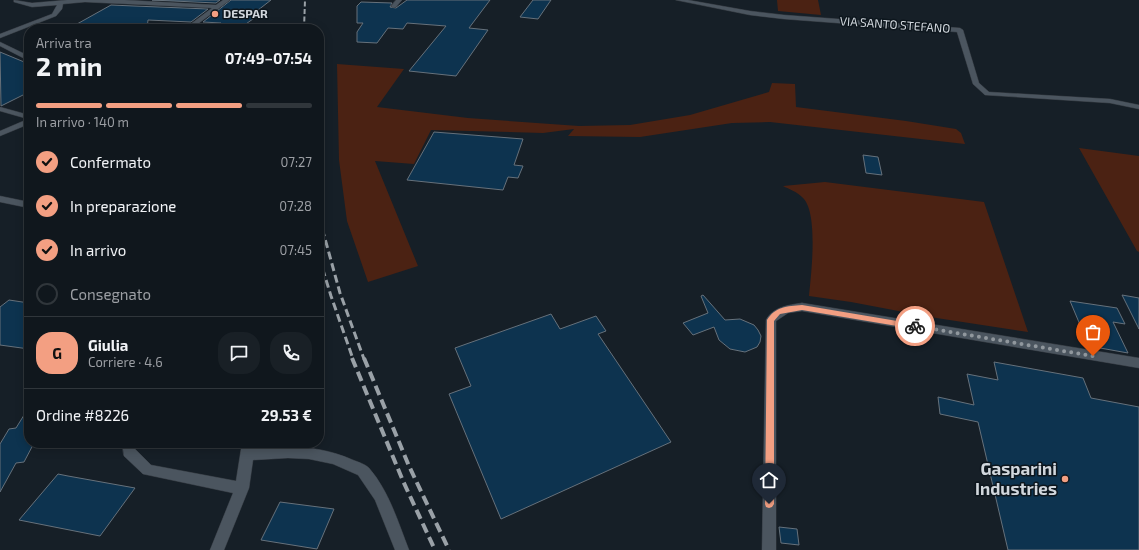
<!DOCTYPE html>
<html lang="it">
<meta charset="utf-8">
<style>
:root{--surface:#10171d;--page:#192026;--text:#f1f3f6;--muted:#9c9fa4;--line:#30363b;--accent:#f39f82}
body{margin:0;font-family:"Exo 2",sans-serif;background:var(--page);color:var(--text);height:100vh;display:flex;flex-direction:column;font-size:15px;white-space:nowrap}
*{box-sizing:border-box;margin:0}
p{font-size:13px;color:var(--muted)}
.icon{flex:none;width:22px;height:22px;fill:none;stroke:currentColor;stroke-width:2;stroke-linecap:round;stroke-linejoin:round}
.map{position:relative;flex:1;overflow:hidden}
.sheet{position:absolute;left:24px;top:24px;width:300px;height:424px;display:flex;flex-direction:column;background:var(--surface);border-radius:16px;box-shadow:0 2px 10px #0003,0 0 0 1px var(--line)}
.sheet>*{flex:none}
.pin{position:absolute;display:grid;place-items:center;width:34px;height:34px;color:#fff;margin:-41px -17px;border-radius:50% 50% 50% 0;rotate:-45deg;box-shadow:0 0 4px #0007}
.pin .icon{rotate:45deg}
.courier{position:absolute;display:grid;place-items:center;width:40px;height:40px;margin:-20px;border:3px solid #f39f82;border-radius:50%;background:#fff;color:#222;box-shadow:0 1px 5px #0007}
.head em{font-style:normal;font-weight:700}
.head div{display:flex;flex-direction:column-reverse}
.head{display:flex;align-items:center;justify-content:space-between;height:68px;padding:0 12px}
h1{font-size:26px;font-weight:700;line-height:30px}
.bar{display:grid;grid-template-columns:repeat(4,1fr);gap:6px 4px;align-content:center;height:48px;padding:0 12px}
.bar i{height:5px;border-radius:3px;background:var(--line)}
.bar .current{background:var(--accent)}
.bar p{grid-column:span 4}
.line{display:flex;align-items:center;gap:10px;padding:0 12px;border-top:1px solid var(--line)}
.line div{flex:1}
.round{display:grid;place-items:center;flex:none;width:42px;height:42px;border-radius:16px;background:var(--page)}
ol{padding:0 12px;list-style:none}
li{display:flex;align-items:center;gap:12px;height:44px}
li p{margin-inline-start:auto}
li .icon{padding:4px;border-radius:50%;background:var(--accent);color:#111;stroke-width:4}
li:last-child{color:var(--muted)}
li i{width:22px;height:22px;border:2px solid var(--line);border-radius:50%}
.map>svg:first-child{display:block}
.green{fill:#4b2213}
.building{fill:#0d334f;stroke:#66717b}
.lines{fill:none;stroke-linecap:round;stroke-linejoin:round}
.minor-casing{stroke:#343a41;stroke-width:1}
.minor{fill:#4b555f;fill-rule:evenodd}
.rail-far2{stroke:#9aa1a7;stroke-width:2;stroke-dasharray:5 2.5;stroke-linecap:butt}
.rail-far1{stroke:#9aa1a7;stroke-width:3;stroke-dasharray:8 4;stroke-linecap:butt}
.rail{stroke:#9aa1a7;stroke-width:4;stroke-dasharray:10 5;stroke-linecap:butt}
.route{fill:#f39f82}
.done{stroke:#90979d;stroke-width:4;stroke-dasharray:0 7.2}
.poi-dot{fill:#f39f82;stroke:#0d161d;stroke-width:1.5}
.labels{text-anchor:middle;stroke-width:3;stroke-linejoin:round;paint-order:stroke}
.far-poi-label{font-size:12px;font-weight:bold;fill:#d1d7dd;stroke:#0d161d;text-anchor:start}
.far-street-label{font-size:12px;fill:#d1d7dd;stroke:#0d161d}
.near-poi-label{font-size:17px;font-weight:bold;fill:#d1d7dd;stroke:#0d161d;text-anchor:end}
</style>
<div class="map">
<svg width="1139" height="550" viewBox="0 0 1139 550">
<rect width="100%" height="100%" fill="#161f27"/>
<path class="green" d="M777,0h41l3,15 -43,-4z
M337,64l67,5 -27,38 91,11 111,8 51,-1 60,-10 79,-23 3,-9 23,1 1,23 110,14 50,8 5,4 4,11 -195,-22 -38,1 -92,14 -72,-1 6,-7 -31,4 -112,-3 -17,34 -39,-3 43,105 -50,16 -21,-61 -8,-61z
M1079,148l60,8v96l-2,-1z
M825,182l159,20 44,130 -98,-15 -79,-15 -42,-6c2,-21 10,-85 -7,-99 -5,-5 -13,-8 -19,-11z"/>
<path class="building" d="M152,0h68l-4,3z
M231,0h40l-18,14h7l-17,12 -25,-1 3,-2 -18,-1z
M407,0h83l-21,28 19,2 -32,46 -47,-5 37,-45 -39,-3 -4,6 -15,-1 -11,15 -20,-1v-10l6,-9h-6v-17l4,-4 31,1 -2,4 6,1z
M533,0h18l-13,19 -18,-2z
M111,5l23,1 74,3 -17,13 -43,-2 -1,9h-58l7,-4 -19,-1z
M0,52l29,12v28l-28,14z
M434,132l89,7 -9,26 9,1 -5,12 -10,-1 -5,13 -96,-10z
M863,155l15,2 4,18 -16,-2z
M703,295l22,25 15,-1 14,6 4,5 3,6 -1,6 -3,5 -12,5 -15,-3 -11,-9 -5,-13 -21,8 -10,-12 25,-10 -7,-17z
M1122,295l17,3v31z
M9,300l20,3v46l-29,-4v-38z
M1070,301l47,7 8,16 -12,-2 15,31 -39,-7z
M551,314l9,15 36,-13 10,15 -8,3 73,108 -170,77 -52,-125 22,-8 -16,-38z
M994,362l89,16 8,20 48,9v143h-131l-30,-128 -38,-8 -2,-17 36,8 -7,-31 31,6z
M29,407v36h5l-10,19 -8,1 -16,29v-48l9,-15 7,-1z
M58,474l10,2 67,12 -35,48 -81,-16z
M280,502l54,7 -17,40 -56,-9z
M779,527l18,2 2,16 -18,-2z"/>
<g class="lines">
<g class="minor-casing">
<path id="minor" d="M14,0l18,3 35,-3h58l91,5 7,-5h7l-39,29h-7l28,-21 -127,-6 -22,2 -1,5 -6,7 -56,22v-4l52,-20 5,-9 -25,2 -18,-5z
M396,0h6l-6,7h-4l-1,-1z
M676,0h12l62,11 34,4 176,13 3,2 16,53 10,9 121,7 29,6v4l-29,-6 -125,-8 -12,-11 -16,-52 -173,-13 -34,-4z
M0,42l29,14v5l-29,-15z
M0,107l29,8v9l-29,12v-5l28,-12 -28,-8z
M0,196l29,6v6l-29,-6z
M802,303l337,55v10l-337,-57 -14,2 -12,8v229h-14l4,-230c7,-13 22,-15 36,-17z
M122,443h12l1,6 16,16 85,16 6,-38h12v5c36,-2 65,-3 99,12 5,2 12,4 16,8 20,23 29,54 40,82h-14l-20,-50 -17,-25 -25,-11 -24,-5 -21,-1 -35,2 -4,28 -25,62h-14l23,-57 -90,-19 -19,-18z"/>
</g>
<use href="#minor" class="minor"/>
<path class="rail-far2" d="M304,29l1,-29"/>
<path class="rail-far1" d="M319,217l21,76 24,66
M319,257l12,39 22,63"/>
<path class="rail" d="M352,358l51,123 32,69
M364,358l45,108 40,84"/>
</g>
<path class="route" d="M802,305l113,19 3,2 -3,3 -113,-19 -22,4 -6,7v183l-2,3 -3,1 -3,-1 -1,-3 2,-184c8,-13 20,-14 35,-15z"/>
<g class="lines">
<path class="done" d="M915,326l178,30"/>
</g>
<g class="poi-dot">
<circle cx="215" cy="14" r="4"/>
<circle cx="1065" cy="479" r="4"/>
</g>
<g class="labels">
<g class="far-poi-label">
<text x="223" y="18">DESPAR</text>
</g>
<g class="far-street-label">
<text transform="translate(895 25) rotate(4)" y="4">VIA SANTO STEFANO</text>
</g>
<g class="near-poi-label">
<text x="1057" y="475">Gasparini<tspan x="1057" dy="20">Industries</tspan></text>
</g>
</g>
</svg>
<div class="pin" style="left:1093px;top:356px;background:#ea580c"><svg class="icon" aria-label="bag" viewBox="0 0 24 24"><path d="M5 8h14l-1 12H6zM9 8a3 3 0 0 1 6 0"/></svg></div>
<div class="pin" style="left:769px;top:504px;background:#1f2937"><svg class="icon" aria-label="home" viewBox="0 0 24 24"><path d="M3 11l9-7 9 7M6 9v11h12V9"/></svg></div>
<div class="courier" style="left:915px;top:326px"><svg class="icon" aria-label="bike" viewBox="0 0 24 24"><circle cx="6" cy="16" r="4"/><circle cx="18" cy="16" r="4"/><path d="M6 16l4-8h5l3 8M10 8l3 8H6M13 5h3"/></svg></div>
<section class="sheet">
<div class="head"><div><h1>2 min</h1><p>Arriva tra</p></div><em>07:49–07:54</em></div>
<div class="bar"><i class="current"></i><i class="current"></i><i class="current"></i><i></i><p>In arrivo · 140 m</p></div>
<ol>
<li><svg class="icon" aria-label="check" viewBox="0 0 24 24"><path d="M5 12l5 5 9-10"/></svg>Confermato<p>07:27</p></li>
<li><svg class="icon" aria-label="check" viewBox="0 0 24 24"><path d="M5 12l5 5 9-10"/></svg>In preparazione<p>07:28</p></li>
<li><svg class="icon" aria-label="check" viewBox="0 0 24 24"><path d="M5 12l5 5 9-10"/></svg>In arrivo<p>07:45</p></li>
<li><i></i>Consegnato</li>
</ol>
<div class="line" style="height:72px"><b class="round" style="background:var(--accent);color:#111">G</b><div><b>Giulia</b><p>Corriere · 4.6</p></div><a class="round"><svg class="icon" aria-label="chat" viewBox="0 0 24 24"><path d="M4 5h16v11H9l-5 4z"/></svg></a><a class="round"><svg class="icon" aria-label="phone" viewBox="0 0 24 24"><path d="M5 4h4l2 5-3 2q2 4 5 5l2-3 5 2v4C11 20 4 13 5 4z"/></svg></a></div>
<div class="line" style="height:52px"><div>Ordine #8226</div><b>29.53 €</b></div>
</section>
</div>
